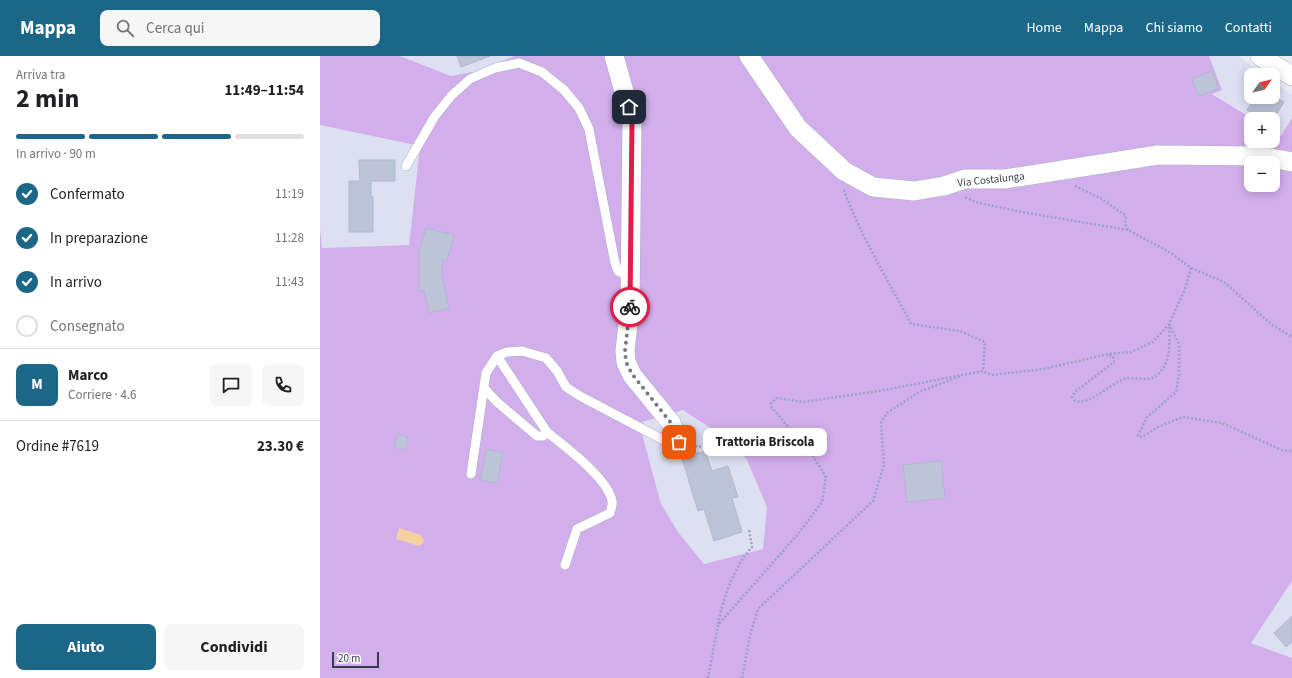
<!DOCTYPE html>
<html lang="it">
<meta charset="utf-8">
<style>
:root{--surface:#fff;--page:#f6f6f6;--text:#202124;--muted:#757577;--line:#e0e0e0;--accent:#1c6687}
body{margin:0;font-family:"Source Sans 3",sans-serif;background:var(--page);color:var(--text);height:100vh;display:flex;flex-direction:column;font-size:15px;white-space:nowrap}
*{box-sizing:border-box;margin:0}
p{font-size:13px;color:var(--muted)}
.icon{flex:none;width:22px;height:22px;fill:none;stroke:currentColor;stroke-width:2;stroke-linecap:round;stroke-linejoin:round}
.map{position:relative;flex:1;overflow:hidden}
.panel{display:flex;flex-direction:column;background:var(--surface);width:320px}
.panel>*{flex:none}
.needle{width:26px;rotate:56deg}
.controls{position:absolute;left:924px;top:12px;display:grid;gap:8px}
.controls a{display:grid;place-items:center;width:36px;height:36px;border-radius:8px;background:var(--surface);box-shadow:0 2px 10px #0003;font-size:20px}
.scale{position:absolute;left:12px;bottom:10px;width:47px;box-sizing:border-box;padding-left:4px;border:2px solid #363b4a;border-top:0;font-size:11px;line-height:14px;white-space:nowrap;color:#363b4a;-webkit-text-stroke:3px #fff;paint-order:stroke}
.pin{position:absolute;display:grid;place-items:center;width:34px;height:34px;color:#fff;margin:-17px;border-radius:8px;box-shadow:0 2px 6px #0006}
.courier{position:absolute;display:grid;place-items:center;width:40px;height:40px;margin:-20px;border:3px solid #e11d48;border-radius:50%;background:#fff;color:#222;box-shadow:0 1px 5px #0007}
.bubble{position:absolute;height:28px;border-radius:8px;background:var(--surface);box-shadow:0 2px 10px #0003;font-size:13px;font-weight:700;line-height:28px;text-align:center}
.overview em{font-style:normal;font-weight:700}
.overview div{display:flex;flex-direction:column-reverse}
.overview{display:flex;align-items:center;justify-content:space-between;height:68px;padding:0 16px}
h1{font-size:26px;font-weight:700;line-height:30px}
.bar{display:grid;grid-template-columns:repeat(4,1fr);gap:6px 4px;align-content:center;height:48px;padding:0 16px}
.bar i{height:5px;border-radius:3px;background:var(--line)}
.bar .selected{background:var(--accent)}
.bar p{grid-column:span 4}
.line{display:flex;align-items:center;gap:10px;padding:0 16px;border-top:1px solid var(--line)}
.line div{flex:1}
.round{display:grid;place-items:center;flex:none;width:42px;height:42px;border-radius:8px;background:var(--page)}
ol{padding:0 16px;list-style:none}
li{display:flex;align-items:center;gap:12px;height:44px}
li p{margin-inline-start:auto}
li .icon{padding:4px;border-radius:50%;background:var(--accent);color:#fff;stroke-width:4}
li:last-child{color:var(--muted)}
li i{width:22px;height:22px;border:2px solid var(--line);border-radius:50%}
.action{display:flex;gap:8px;margin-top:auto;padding:8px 16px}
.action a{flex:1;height:46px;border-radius:8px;background:var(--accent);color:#fff;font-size:16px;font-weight:700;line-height:46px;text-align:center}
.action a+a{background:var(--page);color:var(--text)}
header{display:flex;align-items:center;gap:24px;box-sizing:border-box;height:56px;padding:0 20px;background:var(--accent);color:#fff}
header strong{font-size:19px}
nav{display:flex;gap:22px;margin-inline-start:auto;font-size:14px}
.search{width:280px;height:36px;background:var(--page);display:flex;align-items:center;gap:10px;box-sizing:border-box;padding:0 14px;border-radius:8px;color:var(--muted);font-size:15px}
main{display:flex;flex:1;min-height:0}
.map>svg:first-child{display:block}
.residential{fill:#dde0f1}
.green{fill:#d3aeec;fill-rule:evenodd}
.water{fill:#f6d0a1}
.building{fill:#bdc4d8;stroke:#afb8d3}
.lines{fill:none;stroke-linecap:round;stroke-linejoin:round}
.lane-casing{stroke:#aaafc2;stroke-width:10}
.street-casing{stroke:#aaafc2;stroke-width:20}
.path{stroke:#9aa3c5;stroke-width:2.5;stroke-dasharray:2 2;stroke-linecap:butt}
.lane{stroke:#fff;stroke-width:9}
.street{stroke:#fff;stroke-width:19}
.done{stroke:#757986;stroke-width:4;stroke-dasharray:0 7.2}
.route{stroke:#e11d48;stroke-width:5}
.labels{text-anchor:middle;stroke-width:4;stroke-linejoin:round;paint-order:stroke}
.street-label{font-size:11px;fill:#363b4a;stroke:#fff}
</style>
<header>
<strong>Mappa</strong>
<div class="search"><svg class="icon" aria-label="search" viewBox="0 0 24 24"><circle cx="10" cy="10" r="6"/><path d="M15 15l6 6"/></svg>Cerca qui</div>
<nav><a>Home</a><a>Mappa</a><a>Chi siamo</a><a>Contatti</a></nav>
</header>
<main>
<section class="panel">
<div class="overview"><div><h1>2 min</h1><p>Arriva tra</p></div><em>11:49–11:54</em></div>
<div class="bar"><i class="selected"></i><i class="selected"></i><i class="selected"></i><i></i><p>In arrivo · 90 m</p></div>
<ol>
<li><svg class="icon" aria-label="check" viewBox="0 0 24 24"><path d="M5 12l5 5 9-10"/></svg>Confermato<p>11:19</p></li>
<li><svg class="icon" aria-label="check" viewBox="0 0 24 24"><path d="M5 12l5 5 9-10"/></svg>In preparazione<p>11:28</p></li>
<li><svg class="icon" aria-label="check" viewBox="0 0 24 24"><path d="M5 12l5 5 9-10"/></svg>In arrivo<p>11:43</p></li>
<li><i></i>Consegnato</li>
</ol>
<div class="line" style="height:72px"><b class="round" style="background:var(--accent);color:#fff">M</b><div><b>Marco</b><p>Corriere · 4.6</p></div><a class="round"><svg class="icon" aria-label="chat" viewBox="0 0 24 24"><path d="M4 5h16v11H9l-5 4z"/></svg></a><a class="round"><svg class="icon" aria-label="phone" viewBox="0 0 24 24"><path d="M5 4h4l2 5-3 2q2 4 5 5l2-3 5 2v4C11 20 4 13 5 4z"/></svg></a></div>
<div class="line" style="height:52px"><div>Ordine #7619</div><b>23.30 €</b></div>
<div class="action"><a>Aiuto</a><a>Condividi</a></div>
</section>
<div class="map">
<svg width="972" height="622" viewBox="0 0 972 622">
<rect width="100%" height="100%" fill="#e9ebf5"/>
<path class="residential" d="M80,0h114l-31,14 -32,6z
M889,0h29l26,19h-13v22h22v-15l19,13v23l-11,18 -8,-5v-12h-20l-41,-26 10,-4z
M0,69l100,21 -11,99 -87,3 -2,-20z
M363,354l50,33 14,17 20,47 -4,42 -59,15 -26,-32 -17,-28 -23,-81z
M972,525v77l-41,-15z"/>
<path class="green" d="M0,0h80l51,20 32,-6 31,-14h695l13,34 -10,4 41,25h-2v22h22v-10l8,5 11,-18v463l-41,62 41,15v20h-972v-450l2,20 87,-3 11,-99 -100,-21zM931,107h22v22h-22zM363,354l50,33 14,17 20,47 -4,42 -59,15 -26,-32 -17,-28 -22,-81z"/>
<path class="water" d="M79,472l22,7 3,5 -1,3 -4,3 -23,-7z"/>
<path class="building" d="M137,0h33l-29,11z
M892,15l7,17 -20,8 -7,-17z
M953,40l11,6 -11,18 -12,-1 -14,-9 8,-13h18z
M39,104h36v21h-24v16h2v35h-24v-51h11z
M106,172l28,7 -7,26 -5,-2v18l7,31 -20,5 -5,-23 -5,1v-38z
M78,378l10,3 -3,13 -11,-3z
M167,393l16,4 -6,30 -17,-3z
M385,395l7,20 16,-5 10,31 -6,1 10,34 -28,9 -10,-32 -6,2 -16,-53z
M621,405l4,37 -38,4 -4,-37z
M972,560v26l-6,5 -12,-14z"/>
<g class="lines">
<g class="lane-casing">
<path id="lane" d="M86,110l29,-50 17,-21 18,-16 25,-11 24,-5 23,9 22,18 15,18 10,21 26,134 3,8 6,3 6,-7
M164,332l13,14 40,34h6l4,-4 -50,-76
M227,376c18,15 61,46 65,69 1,3 -1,8 -2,12l-33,16 -12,36
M151,418l15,-101 11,-17 10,-4 15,-1 24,7 11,13 9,16 14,9 91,48 3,1 5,-3"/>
</g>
<g class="street-casing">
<path id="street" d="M294,0l18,64 -2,186 -5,45 1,11 6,13 39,48 8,19
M429,0l49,72 46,43 29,16 41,4 30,-5 21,-7h40l153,-24 102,1 32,6
M940,0l32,20"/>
</g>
<path class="path" d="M755,130l27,13 24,17 -1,8 3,6
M524,134c17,47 44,90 67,134l49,7 25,11 -2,29
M871,212l33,14 47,42 21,13
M849,268l10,20v31l-3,17 -29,25 -9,19 4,1 16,-10 25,-10 39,6 60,27 10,1
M789,299l4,2 1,5 -39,30 -3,5 3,4c16,4 33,-16 49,-22 10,-3 25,4 33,-4 14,-11 13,-33 12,-49
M375,390l19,2
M398,568c5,-26 16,-57 34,-77l-3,-17
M388,622l10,-53 80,-91 24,-32 4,-25 -15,-24 -39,-45 -1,-5 6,-5 26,4 76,-11 104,-20 8,4 53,-6 64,-15 23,-2 22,-10 16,-18 16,-35 6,-21 -20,-15 -43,-23 -106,-18 -47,-10 -10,-5
M422,622l8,-43 8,-26 115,-108 11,-36 -3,-42 6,-10 32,-21 42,-16"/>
<use href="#lane" class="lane"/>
<use href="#street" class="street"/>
</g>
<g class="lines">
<path class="done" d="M310,251l-5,44 1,11 6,12 39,49 8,19"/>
<path class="route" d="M309,51l3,13 -2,187"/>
</g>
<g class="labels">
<g class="street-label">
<text transform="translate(671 123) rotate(-6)" y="4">Via Costalunga</text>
</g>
</g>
</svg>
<div class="controls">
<a><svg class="needle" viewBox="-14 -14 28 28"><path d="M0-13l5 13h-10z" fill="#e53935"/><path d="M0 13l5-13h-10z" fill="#757577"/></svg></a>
<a>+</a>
<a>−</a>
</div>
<div class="scale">20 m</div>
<div class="pin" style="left:359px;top:386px;background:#ea580c"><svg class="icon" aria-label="bag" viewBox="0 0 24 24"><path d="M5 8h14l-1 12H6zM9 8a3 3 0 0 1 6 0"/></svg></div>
<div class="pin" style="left:309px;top:51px;background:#1f2937"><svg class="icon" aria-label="home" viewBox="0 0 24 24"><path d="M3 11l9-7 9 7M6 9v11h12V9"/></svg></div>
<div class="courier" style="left:310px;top:251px"><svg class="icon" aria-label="bike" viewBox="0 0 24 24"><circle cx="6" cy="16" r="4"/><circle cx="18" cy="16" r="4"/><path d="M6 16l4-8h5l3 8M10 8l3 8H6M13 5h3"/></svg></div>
<div class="bubble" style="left:383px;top:372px;width:124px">Trattoria Briscola</div>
</div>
</main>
